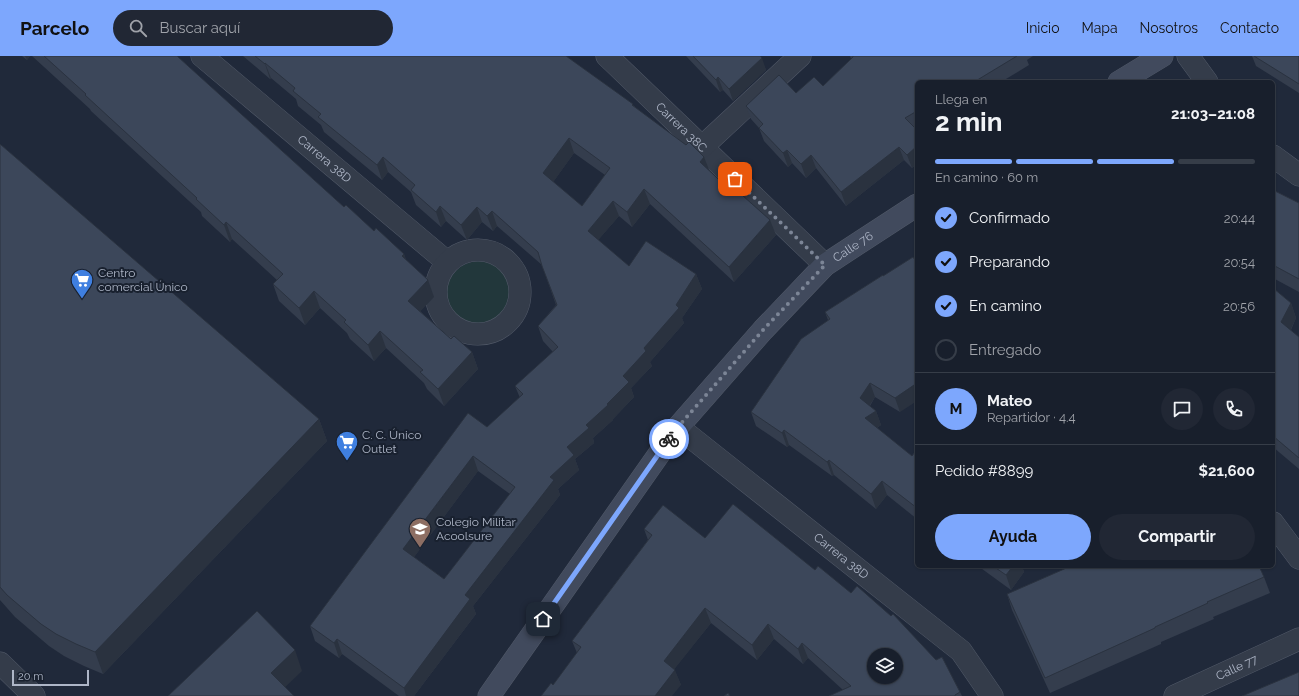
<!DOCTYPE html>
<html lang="es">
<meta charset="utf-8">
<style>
:root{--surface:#181f2c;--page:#212734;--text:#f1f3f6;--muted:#9fa2a9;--line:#363d48;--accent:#7da7fd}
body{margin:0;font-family:Raleway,sans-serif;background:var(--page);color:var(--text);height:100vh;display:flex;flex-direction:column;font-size:15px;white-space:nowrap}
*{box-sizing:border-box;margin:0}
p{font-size:13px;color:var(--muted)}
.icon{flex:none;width:22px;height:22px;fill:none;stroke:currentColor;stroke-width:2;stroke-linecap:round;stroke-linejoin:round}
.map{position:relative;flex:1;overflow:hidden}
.panel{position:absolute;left:915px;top:24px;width:360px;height:488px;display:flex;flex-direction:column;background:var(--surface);border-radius:6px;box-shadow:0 1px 3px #0004,0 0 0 1px var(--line)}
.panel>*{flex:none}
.controls{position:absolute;left:867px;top:592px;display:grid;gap:8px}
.controls a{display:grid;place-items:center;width:36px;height:36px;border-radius:50%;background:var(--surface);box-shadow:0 1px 3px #0004,0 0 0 1px var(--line);font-size:20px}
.scale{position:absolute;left:12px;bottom:10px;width:77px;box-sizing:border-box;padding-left:4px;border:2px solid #aeb6c7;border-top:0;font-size:11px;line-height:14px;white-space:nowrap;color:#aeb6c7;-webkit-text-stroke:3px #19212f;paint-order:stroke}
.pin{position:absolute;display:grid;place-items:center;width:34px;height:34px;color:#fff;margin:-17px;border-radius:8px;box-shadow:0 2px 6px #0006}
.courier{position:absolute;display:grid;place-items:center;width:40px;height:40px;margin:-20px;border:3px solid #7da7fd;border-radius:50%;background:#fff;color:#222;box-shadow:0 1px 5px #0007}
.head em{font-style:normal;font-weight:700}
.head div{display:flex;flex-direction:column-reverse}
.head{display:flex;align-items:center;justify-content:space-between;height:68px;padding:0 20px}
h1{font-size:26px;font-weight:700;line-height:30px}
.bar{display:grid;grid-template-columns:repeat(4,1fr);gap:6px 4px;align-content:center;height:48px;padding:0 20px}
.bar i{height:5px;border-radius:3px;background:var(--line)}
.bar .active{background:var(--accent)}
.bar p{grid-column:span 4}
.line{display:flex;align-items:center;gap:10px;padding:0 20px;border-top:1px solid var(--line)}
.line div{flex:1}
.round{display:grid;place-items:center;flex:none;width:42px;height:42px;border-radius:21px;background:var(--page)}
ol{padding:0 20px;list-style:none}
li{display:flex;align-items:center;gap:12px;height:44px}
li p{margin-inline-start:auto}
li .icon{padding:4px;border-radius:50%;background:var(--accent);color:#111;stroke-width:4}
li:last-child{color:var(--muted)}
li i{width:22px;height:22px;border:2px solid var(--line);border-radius:50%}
.button{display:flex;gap:8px;margin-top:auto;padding:8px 20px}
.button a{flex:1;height:46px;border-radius:24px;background:var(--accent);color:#111;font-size:16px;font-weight:700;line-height:46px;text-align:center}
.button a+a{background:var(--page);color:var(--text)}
header{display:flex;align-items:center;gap:24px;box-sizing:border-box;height:56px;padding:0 20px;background:var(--accent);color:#111}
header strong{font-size:19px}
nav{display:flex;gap:22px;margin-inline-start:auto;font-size:14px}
.search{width:280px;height:36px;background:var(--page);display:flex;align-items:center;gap:10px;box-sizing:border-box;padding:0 14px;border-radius:22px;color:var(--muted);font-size:15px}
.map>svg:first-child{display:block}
.green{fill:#22373b}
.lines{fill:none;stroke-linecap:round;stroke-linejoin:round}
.street-casing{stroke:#515968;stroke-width:23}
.secondary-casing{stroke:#515968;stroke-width:23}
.street{stroke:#343c4a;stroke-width:22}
.secondary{stroke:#414a5d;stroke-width:22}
.wall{fill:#343d4d;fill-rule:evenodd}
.shaded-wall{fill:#2a323f}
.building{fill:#3c475a;stroke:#2a323f;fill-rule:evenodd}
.done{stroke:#7c8596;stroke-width:4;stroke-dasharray:0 7.2}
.route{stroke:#7da7fd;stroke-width:5}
.labels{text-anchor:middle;stroke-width:4;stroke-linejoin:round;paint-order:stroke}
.street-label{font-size:12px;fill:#aeb6c7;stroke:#19212f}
.poi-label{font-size:12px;fill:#aeb6c7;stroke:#19212f;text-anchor:start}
</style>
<header>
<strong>Parcelo</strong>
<div class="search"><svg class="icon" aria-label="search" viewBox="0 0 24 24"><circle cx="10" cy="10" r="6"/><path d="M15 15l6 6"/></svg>Buscar aquí</div>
<nav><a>Inicio</a><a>Mapa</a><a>Nosotros</a><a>Contacto</a></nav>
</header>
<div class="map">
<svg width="1299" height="640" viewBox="0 0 1299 640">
<rect width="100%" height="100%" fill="#20293a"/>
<path class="green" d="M446 239a34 34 0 1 1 68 0a34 34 0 1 1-68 0Z"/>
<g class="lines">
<g class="street-casing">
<g id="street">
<path id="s1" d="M202,0l245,206"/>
<path id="s2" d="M607,0l218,209"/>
<path d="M1188,0l19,26"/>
<path d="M702,91l98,-91"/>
<path d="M1273,100l26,19"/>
<circle cx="478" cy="236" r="42"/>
<path id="s3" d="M678,371l283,224 31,45"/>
<path d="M1273,467l26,35"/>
<path d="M0,607l34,33"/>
<path id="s4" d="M1175,640l124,-57"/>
</g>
</g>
<g class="secondary-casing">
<g id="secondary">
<path d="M1119,26l43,-26"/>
<path id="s5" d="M489,640l189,-269 85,-97 62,-65 92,-60"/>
</g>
</g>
<use href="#street" class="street"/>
<use href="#secondary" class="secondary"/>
</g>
<path class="wall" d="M22,0h8l-3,4z
M32,0h145l167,151 60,47 2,6 22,20 6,17 -14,14 31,28 21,13 6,17 -34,37 -17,-17 -3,-6 -38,-35 -12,13 -24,-22 -3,-6 -27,-25 -15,17 -26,-24 -6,-17 4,-4 -45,-41 -2,3 -28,-26 -1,-4 -110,-101 -1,-2z
M243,0h323l68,50 75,65 67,64 -42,47 -84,-78 -18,23 -13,-11 -21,24 31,26 67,8 6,15 -20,29 2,5 -34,39 2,4 -21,22 3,9 -21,22v1l-20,18 1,5 -19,16 4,11 -21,19 2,6 -87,111 3,8 -62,82h-15l-57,-42 -3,4 -24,-17 -5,-15 177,-199 33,-29 -5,-12 38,-34 -10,-11 -5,-15 18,-21 -14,-40 -45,-39 -4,5 -11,-9 -15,18 -21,-19 -5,6 -25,-22 -5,-13 -23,-20 -6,8 -58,-48 -3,-7 -23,-19 -2,-7 -25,-21 -1,1zM574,97l31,22 -23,31 -29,-24zM478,415l32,23 -66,85 -30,-22z
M686,0h74l6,14 -33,31 -10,-11 -3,2z
M850,0h183l-6,4 2,5 -28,17h-84v45l-2,1 2,2v34l-5,4 -8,-8 -58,46 -30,-38 -10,10 -14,-15 -4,4 -24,-26 -5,-13 -8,-9 -5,-13 50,-13 27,-7 28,-27z
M1252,0h47v37l-43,-27z
M0,88l319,275 8,22 -224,233 -19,-8 -20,-10 -15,-10 -34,-29 -15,-17z
M1273,134l26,13v89l-26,-14z
M883,219l17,137 -25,-15 -5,9 6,5 5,14 -4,3 35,28 5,-7v70l-30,-24 -11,14 -42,-34 -2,1 -43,-31 -2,2 -31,-21 -5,-14 77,-92 -3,-8z
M1273,232l18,15 5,15 -5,12 8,7v132l-26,-22z
M644,473l61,9 255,154 2,4h-133l14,-6 -35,-32 -5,6 -29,-25 -17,21 -46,-37 -37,46 7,16h-128l24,-32 -5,-12 76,-101z
M978,510h44l2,6 -13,18z
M1264,521l6,16 -57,24 1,2 -53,23v2l-111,49 -38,-83 -5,-16z"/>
<path class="shaded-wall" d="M25,0h5l-3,4z
M762,2l4,12 -33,31 -4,-12z
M265,7l6,15 -1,1 -5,-15z
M718,21l5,13 -3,2 -4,-12z
M569,82l5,15 -25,35 -6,-15z
M917,90v18l-5,4 -5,-13z
M899,91l5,13 -58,46 -5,-14z
M787,94l5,13 -4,4 -5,-14z
M811,99l5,13 -10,10 -5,-14z
M383,101l5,15 -6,8 -5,-15z
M704,101l6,15 -10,-10z
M644,133l6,15 -18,23 -5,-15z
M613,145l6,15 -26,30 -5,-15z
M440,150l6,15 -5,6 -5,-15z
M477,151l5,15 -15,18 -6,-15z
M492,155l5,15 -4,5 -6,-15z
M770,164l6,15 -42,47 -5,-15z
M226,166l6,17 -2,3 -6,-17z
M404,198l6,17 -8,-15z
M696,218l6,15 -20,29 2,5 -34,39 2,4 -21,22 3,9 -21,22v1l-20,18 1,5 -19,16 4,11 -21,19 2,6 -87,111 3,8 -62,82h-8l-2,-8 61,-93 85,-118 17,-30 19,-22 21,-21 16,-28 53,-71z
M428,224l6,17 -19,20 -7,-16z
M314,235l6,17 -15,17 -6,-17z
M1291,247l5,15 -9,19 -6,-15z
M380,275l6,17 -12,13 -6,-16z
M472,296l6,17 -34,37 -6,-17z
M870,327l5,14 -10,15 -5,-14z
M917,327v18l-17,11 -5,-14z
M876,355l5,14 -11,7 -5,-14z
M319,363l8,22 -224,233 -8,-22z
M784,374l5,15 -2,2 -5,-14z
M473,400l5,15 -69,93 -6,-15z
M829,404l5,15 -2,1 -5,-14z
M882,425l5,14 -11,14 -5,-15z
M1013,510h9l2,6 -13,18 -5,-15z
M705,552l6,15 -42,53 -5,-15z
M768,568l6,15 -17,21 -5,-15z
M337,583l5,15 -3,4 -5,-15z
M802,587l6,15 -5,6 -5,-15z
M295,594l7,21 -23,22 -8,-20z
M675,614l6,15 -9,11h-17z"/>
<path class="building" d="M44,0h133l167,151 2,-2 28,26 2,-3 28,26 -2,2 26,24 -20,21 43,38 3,-3 18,16 -34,37 -18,-17 3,-2 -43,-39 -12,14 -24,-23 2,-2 -32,-29 -15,17 -26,-24 10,-10 -57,-52 -2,3 -28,-26 1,-1 -112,-103 1,-1z
M255,0h311l67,48 -1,1 54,40 3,-3 15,15 -4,5 30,28 3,-3 37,33 -41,47 -85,-78 -17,23 -14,-11 -25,30 41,35 17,-25 50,33 -20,31 3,3 -35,40 2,3 -23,25 6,6 -22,22 1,1 -22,20 3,3 -22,19 7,8 -24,22 4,3 -89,115 5,4 -66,89 -67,-49 -3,4 -24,-17 158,-213 19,14 36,-33 -8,-8 43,-39 -20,-21 19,-21 -15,-39 -4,-14 -46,-41 -5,5 -10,-9 -16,18 -21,-19 -4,6 -25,-22 4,-5 -32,-28 -6,8 -59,-48 3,-3 -28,-23 2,-3 -30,-25v1zM569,82l41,30 -28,38 -39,-33zM473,400l42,31 -71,92 -41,-30z
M693,0h67l2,2 -33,31 -11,-12 -2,3z
M853,0h164l-43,26h-7l-1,-1 -1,1h-48v29l-12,7 12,12v16l-10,9 -8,-8 -58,45 -30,-37 -10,9 -14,-14 -4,3 -24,-25 4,-4 -17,-18 33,-31 17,18 18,-16 9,9 30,-29z
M1254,0h45v28z
M0,88l319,275 -224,233 -19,-8 -20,-10 -15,-10 -34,-29 -7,-8z
M1273,134l26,13v76l-26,-14z
M913,201l4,6v120l-22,15 -25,-15 -10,15 16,13 -11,7 47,38 5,-7v59l-35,-27 -11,13 -42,-34 -2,2 -43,-32 -2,3 -31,-21 50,-73 29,-20 -5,-7 58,-37v1z
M1273,232l18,15 -10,19 18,15v121l-26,-22z
M733,448l82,66 3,-4 33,27 6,-7 34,30 2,-2 43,46 6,-3 18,35 -5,3v1h-126l22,-10 -49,-43 -4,6 -30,-25 -16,21 -47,-37 -41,53 11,9 -20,26h-114l10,-13 2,2 28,-38 -9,-6 80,-106 -8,-6 19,-24 42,33zM874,599h22v22h-22z
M993,510h20l-7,9z
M1071,510h188l5,11 -57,25 1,1 -53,24v1l-110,50 -38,-84z
M257,555l38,39 -24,23 23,23h-126z
M1299,616v24h-57z
M728,637l2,3h-6z"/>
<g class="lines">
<path class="done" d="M669,383l9,-12 85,-97 62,-65 -90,-86"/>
<path class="route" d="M543,563l126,-180"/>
</g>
<defs>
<g id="supermarket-pin" transform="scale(1.15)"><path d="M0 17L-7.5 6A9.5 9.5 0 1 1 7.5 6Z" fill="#3f7fe0" stroke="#19212f"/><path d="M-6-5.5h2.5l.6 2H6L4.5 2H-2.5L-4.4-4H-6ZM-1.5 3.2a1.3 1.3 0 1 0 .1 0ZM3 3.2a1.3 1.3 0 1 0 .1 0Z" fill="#fff"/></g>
<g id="school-pin" transform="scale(1.15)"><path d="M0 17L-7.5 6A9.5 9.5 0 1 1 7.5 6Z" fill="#8d6e63" stroke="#19212f"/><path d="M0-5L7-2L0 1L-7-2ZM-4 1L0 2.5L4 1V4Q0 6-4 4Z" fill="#fff"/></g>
</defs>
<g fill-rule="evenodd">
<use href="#supermarket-pin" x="82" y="224"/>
<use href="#supermarket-pin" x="347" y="386"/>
<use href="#school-pin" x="420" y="473"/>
</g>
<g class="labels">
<g class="street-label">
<text dy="4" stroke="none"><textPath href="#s2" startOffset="103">Carrera 38C</textPath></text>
<text dy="4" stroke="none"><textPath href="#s1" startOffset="160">Carrera 38D</textPath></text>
<text dy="4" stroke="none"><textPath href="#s5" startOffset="581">Calle 76</textPath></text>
<text dy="4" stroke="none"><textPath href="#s3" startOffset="208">Carrera 38D</textPath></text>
<text dy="4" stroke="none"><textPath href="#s4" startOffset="68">Calle 77</textPath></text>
</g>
<g class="poi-label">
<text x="98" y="221">Centro<tspan x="98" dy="14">comercial Único</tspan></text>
<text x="362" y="383">C. C. Único<tspan x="362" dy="14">Outlet</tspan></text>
<text x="436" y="470">Colegio Militar<tspan x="436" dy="14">Acoolsure</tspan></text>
</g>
</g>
</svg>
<div class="controls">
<a><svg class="icon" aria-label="layers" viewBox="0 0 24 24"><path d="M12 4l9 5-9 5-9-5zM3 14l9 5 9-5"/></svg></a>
</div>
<div class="scale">20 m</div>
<div class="pin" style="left:735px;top:123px;background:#ea580c"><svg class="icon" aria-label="bag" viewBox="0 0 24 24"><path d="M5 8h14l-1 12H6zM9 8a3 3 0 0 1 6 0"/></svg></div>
<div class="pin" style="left:543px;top:563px;background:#1f2937"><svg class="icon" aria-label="home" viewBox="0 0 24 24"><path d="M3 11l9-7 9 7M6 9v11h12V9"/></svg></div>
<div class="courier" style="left:669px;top:383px"><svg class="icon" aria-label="bike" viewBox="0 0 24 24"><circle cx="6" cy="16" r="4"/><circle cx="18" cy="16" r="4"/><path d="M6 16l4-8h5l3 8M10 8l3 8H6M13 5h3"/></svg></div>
<section class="panel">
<div class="head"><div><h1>2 min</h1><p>Llega en</p></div><em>21:03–21:08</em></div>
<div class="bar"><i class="active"></i><i class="active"></i><i class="active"></i><i></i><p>En camino · 60 m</p></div>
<ol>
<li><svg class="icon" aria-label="check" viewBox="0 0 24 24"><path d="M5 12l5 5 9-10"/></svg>Confirmado<p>20:44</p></li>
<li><svg class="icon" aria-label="check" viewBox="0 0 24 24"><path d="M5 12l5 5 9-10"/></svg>Preparando<p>20:54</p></li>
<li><svg class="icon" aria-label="check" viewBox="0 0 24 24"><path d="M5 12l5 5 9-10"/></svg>En camino<p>20:56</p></li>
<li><i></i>Entregado</li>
</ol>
<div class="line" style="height:72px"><b class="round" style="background:var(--accent);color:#111">M</b><div><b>Mateo</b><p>Repartidor · 4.4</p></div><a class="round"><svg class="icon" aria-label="chat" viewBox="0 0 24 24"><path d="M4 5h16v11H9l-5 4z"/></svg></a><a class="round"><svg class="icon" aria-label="phone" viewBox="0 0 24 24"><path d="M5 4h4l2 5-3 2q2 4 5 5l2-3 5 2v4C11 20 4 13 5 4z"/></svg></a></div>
<div class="line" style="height:52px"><div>Pedido #8899</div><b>$21,600</b></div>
<div class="button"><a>Ayuda</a><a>Compartir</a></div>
</section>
</div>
